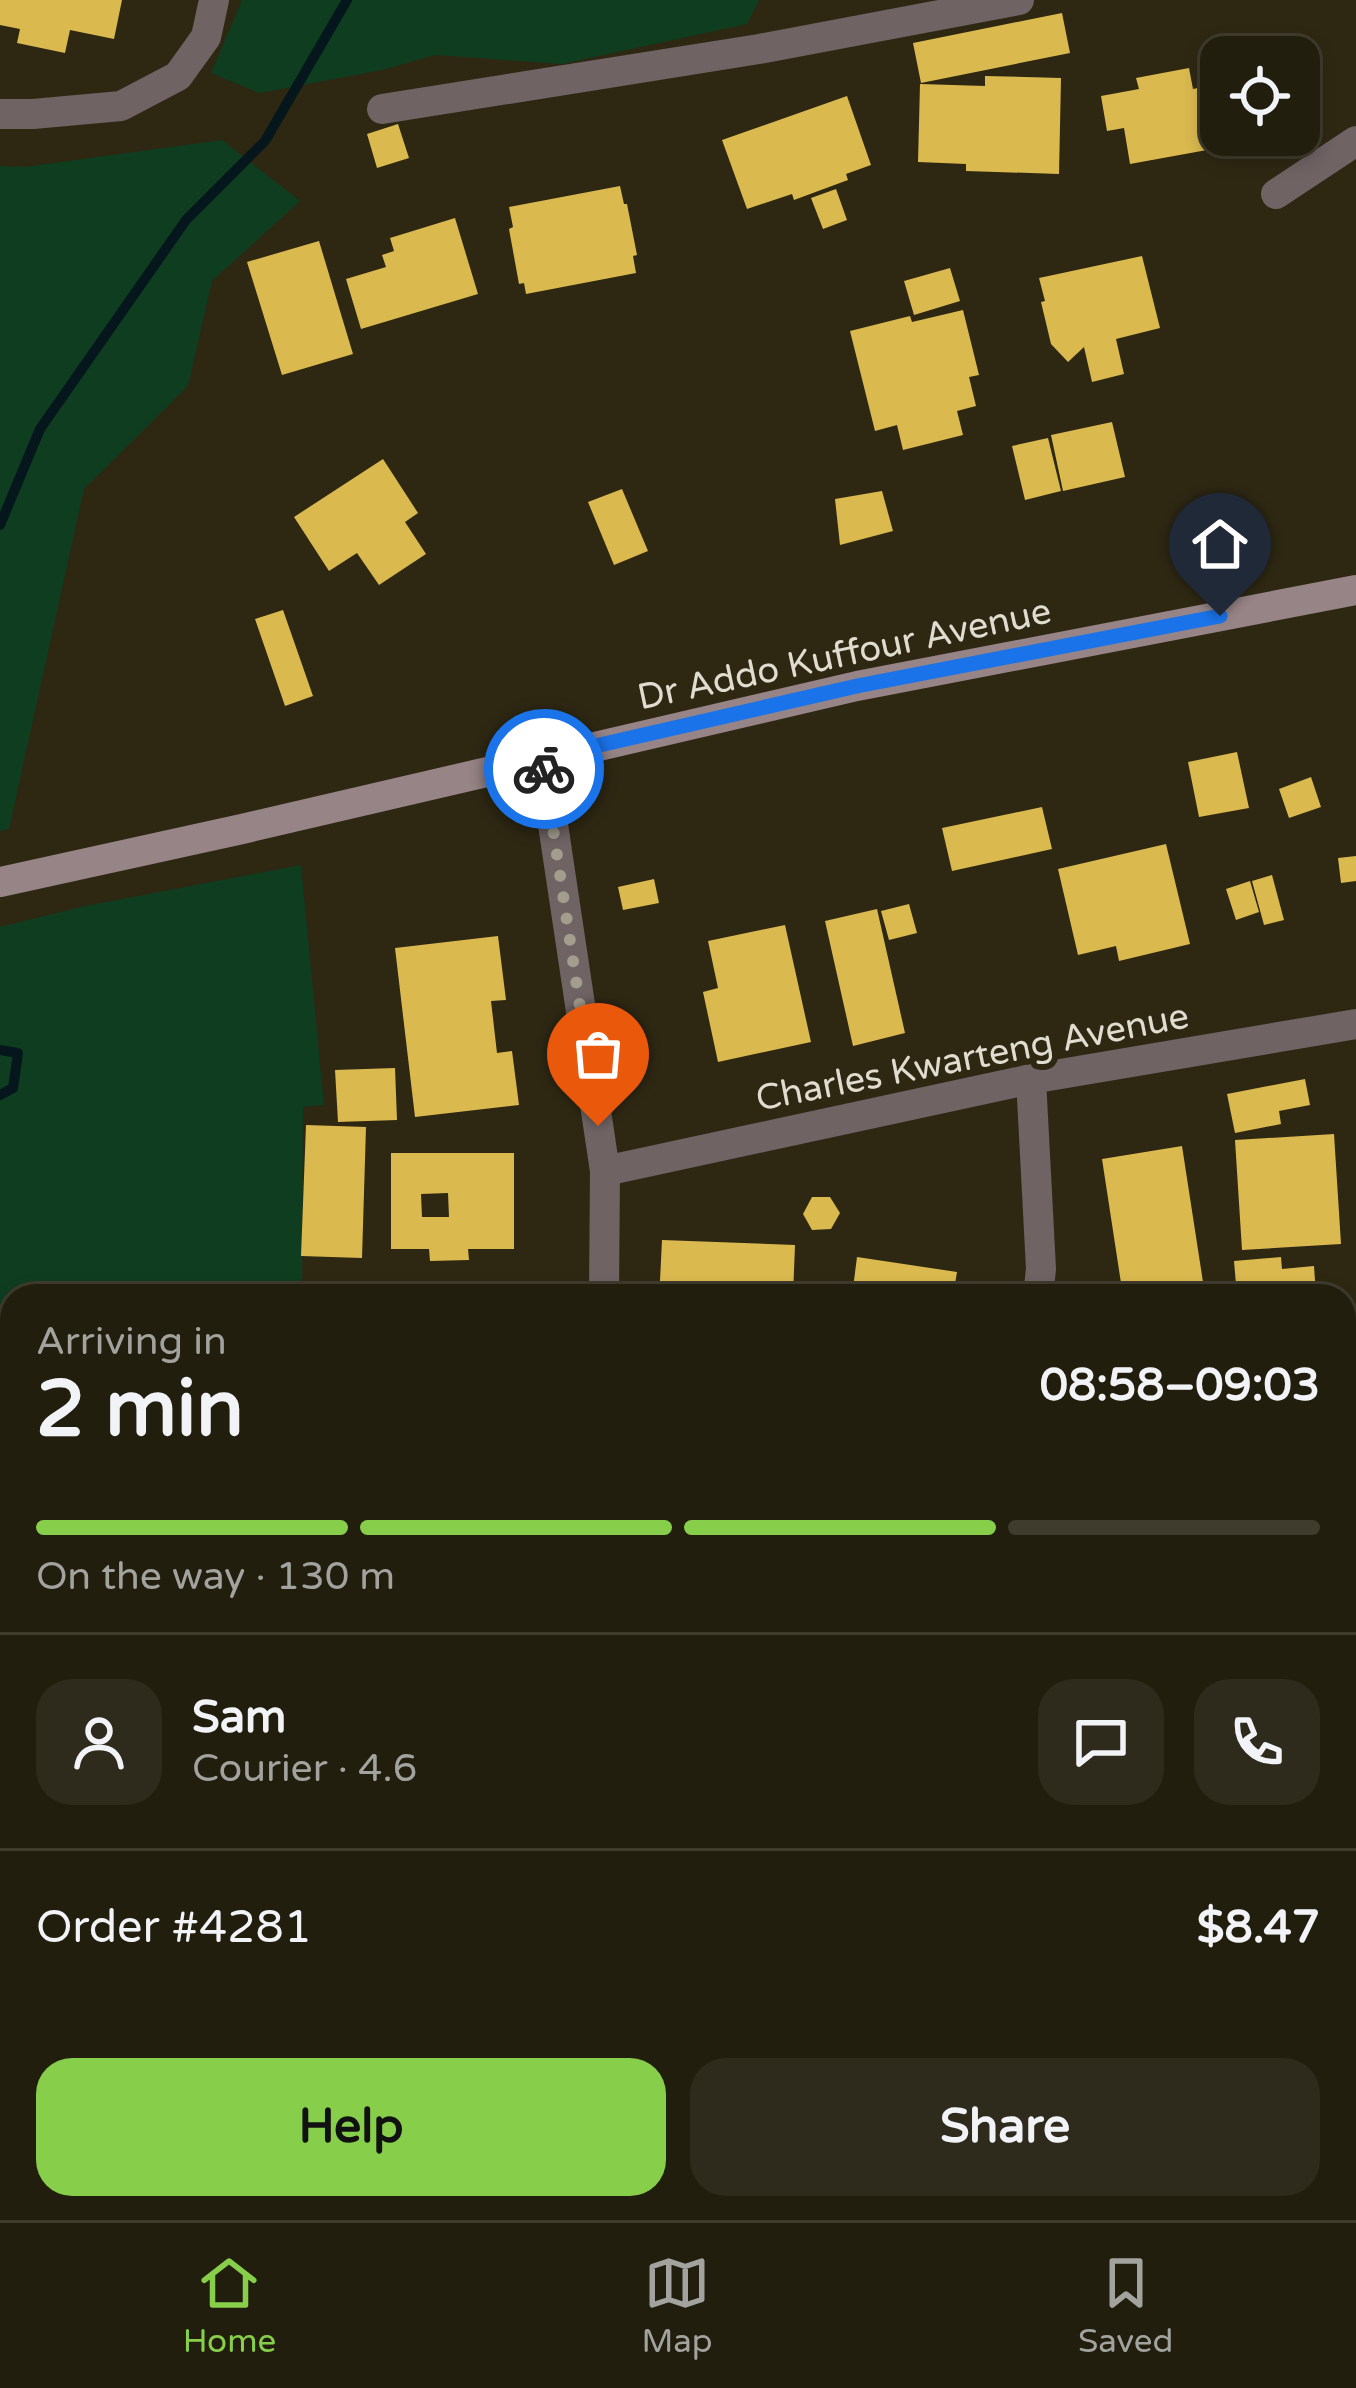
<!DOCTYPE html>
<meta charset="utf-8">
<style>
:root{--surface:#221e0e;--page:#2e2b1c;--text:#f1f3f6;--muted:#a2a29e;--line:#3f3c2e;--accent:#87cf4b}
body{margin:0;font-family:"Varela Round",sans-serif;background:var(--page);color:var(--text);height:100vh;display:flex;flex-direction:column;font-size:45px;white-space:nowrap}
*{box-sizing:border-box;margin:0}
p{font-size:39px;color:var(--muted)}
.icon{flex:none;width:66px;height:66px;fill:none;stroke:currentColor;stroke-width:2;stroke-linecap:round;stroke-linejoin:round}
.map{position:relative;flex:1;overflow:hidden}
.details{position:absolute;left:0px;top:1284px;width:1356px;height:936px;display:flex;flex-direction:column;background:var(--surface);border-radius:36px 36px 0 0;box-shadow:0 6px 18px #0003,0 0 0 3px var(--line)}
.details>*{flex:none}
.buttons{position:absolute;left:1200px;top:36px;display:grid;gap:24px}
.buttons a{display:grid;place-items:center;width:120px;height:120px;border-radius:24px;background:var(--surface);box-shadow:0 6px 18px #0003,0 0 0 3px var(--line);font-size:60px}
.pin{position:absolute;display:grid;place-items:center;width:102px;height:102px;color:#fff;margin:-123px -51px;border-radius:50% 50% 50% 0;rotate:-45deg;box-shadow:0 0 12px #0007}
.pin .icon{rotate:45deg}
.courier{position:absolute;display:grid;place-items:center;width:120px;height:120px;margin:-60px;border:9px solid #1a73e8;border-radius:50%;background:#fff;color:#222;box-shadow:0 3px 15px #0007}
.overview em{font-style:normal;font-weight:700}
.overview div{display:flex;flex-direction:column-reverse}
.overview{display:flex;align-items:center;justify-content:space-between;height:204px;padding:0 36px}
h1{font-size:78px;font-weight:700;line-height:90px}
.bar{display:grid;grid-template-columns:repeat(4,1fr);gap:18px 12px;align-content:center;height:144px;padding:0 36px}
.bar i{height:15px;border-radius:9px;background:var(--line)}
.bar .on{background:var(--accent)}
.bar p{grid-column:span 4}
.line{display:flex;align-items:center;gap:30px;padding:0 36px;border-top:3px solid var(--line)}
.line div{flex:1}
.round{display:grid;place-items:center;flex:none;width:126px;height:126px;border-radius:36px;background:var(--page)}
.button{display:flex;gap:24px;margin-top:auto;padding:24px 36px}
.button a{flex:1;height:138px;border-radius:36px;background:var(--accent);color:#111;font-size:48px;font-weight:700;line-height:138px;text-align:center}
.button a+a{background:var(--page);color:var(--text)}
.tab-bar{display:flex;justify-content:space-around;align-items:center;height:168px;border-top:3px solid var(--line);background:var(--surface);font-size:33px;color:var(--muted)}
.tab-bar a{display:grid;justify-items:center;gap:6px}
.tab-bar .on{color:var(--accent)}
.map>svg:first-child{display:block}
.green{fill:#0f3d20}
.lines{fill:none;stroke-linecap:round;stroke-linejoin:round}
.stream{stroke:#05171c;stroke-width:10}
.building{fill:#dab94f;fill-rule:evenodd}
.service{stroke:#6f6364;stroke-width:16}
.minor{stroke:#6f6364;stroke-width:30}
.tertiary{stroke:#6f6364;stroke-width:30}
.secondary{stroke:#978486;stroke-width:30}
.done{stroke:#a29d8d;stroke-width:12;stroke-dasharray:0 21.6}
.route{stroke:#1a73e8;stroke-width:15}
.labels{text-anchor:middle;stroke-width:12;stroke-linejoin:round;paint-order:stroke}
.street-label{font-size:36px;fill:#e0dccf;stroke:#2e2813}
</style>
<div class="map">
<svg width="1356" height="2220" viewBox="0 0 1356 2220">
<rect width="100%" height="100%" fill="#2e2813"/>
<path class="green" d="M242,0h517l-12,24 -185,40 -127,-9 -53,15 -123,23 -48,-20z
M222,140l78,61 -88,80 -24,105 -104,103 -75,340 -9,2v-665l24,1z
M301,865l23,240 -21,2 -1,189h-290v838l-12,11v-1218l85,-21z"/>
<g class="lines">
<path class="stream" d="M0,525l40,-96 146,-209 79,-79 82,-141
M0,1050l18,3 -5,35 -13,7"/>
</g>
<path class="building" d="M0,0h122l-8,39 -44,-9 -5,23 -48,-10 3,-14 -20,-4z
M1062,13l8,40 -149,30 -8,-40z
M1189,68l4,21 14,-3 11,62 -88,16 -6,-36 -17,3 -6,-35 38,-7 -3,-11z
M985,76l76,2 -2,96 -93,-3v-7l-48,-2 2,-78 65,2z
M847,96l24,69 -25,9 2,6 -54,20 -2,-6 -45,15 -25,-69z
M398,124l11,34 -32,10 -10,-34z
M620,186l4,18h3l10,51 -4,1 3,17 -110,21 -2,-11 -5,1 -10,-55 4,-2 -4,-20z
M836,189l11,31 -24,9 -12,-31z
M455,218l23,76 -117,35 -15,-50 40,-12 -4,-12 12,-4 -4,-13z
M319,241l34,113 -71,21 -35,-113z
M1142,256l18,72 -44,11 8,35 -32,8 -8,-35 -16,15 -17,-18 -10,-42 4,-1 -6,-23z
M950,268l10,33 -46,14 -10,-34z
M963,310l16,65 -10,2 7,29 -19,5 6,24 -60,15 -6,-25 -22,6 -25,-100 60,-15 2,6z
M1112,422l13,55 -62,14 -12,-56z
M1048,438l13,53 -36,9 -13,-54z
M383,459l35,54 -13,9 21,32 -47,31 -22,-32 -28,18 -35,-54z
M622,489l26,62 -34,14 -26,-63z
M882,491l11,40 -53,14 -5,-46z
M283,610l30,86 -28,10 -30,-87z
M1237,752l12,56 -50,9 -11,-55z
M1311,777l10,30 -32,11 -10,-29z
M1042,807l10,42 -100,22 -10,-43z
M1166,844l24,100 -71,17 -3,-15 -38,9 -20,-86z
M1356,856v25l-15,2 -3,-25z
M1272,875l12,45 -20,5 -12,-44z
M654,879l5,24 -36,7 -5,-23z
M1250,881l9,31 -23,8 -10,-31z
M909,904l8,29 -28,7 -8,-29z
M877,909l28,124 -52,13 -28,-125z
M785,925l26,117 -93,20 -15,-70 15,-4 -10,-47z
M498,936l8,64 -15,1 6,52 15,-2 7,54 -104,12 -20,-169z
M395,1068l2,52 -59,2 -3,-52z
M1305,1079l5,26 -31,6 2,13 -46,9 -8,-39z
M306,1125l60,2 -4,131 -61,-2z
M1334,1134l7,110 -99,6 -7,-110z
M1182,1146l23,149 -82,1 -21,-137z
M391,1153h123v96h-46l1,11 -39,1 -1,-12h-38zM448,1193l1,24h-27l-1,-23z
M812,1197h18l10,16 -9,16 -19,1 -9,-16z
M662,1240l133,5 -2,51h-107v-14l-26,-1z
M857,1257l100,15 -4,24h-101z
M1281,1257l1,12 32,-3 2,29 -79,1 -3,-35z
M1344,1355l12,2v41l-12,-1z
M1344,1424l11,2 -8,64h-3z
M1344,2159l12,11v50h-4l-13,-12h5z
M12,2197v11h61l2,3 -11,9h-64v-13z
M119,2208h87l-9,12h-19l-11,-8 -6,8h-16l-14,-10 -3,5z
M364,2208h61l-11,12 -8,-6 -6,6h-46z
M787,2208h75l17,12h-100z"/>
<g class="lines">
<path class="service" d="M677,2220l38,-12"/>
<path class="minor" d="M382,109l377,-60 260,-49
M0,114h33l88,-8 57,-30 28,-39 8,-37
M1276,194l80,-53
M1031,1079l10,190 -3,27
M605,1171l426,-92 325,-55
M1344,1917l12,-47
M1344,1972l12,11
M1055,2208l13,12
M1023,2220l14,-12
M1229,2220l5,-12"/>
<path class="tertiary" d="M543,758l62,413 -1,125
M279,2220l10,-12"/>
<path class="secondary" d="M0,882l242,-53 615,-143 499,-96"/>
</g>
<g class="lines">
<path class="done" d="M544,769l54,357"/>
<path class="route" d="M544,769l-1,-11 314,-72 363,-70"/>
</g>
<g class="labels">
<g class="street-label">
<text transform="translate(844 653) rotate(-12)" y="13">Dr Addo Kuffour Avenue</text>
<text transform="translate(972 1056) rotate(-11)" y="13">Charles Kwarteng Avenue</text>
</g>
</g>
</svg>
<div class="buttons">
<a><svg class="icon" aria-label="locate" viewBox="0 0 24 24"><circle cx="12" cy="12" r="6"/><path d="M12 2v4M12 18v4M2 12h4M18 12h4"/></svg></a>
</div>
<div class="pin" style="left:598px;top:1126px;background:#ea580c"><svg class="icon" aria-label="bag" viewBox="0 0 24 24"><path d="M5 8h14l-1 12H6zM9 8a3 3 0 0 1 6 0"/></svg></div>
<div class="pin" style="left:1220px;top:616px;background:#1f2937"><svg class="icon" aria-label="home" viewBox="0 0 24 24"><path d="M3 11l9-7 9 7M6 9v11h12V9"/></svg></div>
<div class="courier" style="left:544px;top:769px"><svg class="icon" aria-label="bike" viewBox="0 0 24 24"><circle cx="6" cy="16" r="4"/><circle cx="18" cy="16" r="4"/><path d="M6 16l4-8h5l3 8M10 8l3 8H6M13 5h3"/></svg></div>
<section class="details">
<div class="overview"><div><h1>2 min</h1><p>Arriving in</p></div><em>08:58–09:03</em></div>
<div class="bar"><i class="on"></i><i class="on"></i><i class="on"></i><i></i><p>On the way · 130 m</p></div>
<div class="line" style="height:216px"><a class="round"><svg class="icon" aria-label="person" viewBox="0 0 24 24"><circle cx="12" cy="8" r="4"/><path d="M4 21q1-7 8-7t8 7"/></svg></a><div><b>Sam</b><p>Courier · 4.6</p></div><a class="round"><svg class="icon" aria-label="chat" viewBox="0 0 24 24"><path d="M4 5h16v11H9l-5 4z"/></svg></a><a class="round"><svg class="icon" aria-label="phone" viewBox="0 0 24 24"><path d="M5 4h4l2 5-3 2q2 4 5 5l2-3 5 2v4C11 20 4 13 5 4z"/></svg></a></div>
<div class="line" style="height:156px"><div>Order #4281</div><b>$8.47</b></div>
<div class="button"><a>Help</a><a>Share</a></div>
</section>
</div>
<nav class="tab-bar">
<a class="on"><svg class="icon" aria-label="home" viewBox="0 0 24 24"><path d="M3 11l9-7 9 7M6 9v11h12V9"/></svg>Home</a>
<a><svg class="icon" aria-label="map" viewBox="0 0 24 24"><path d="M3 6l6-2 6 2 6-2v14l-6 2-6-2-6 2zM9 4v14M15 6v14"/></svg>Map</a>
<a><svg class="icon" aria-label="saved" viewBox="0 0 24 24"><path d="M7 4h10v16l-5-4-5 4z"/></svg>Saved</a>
</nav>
